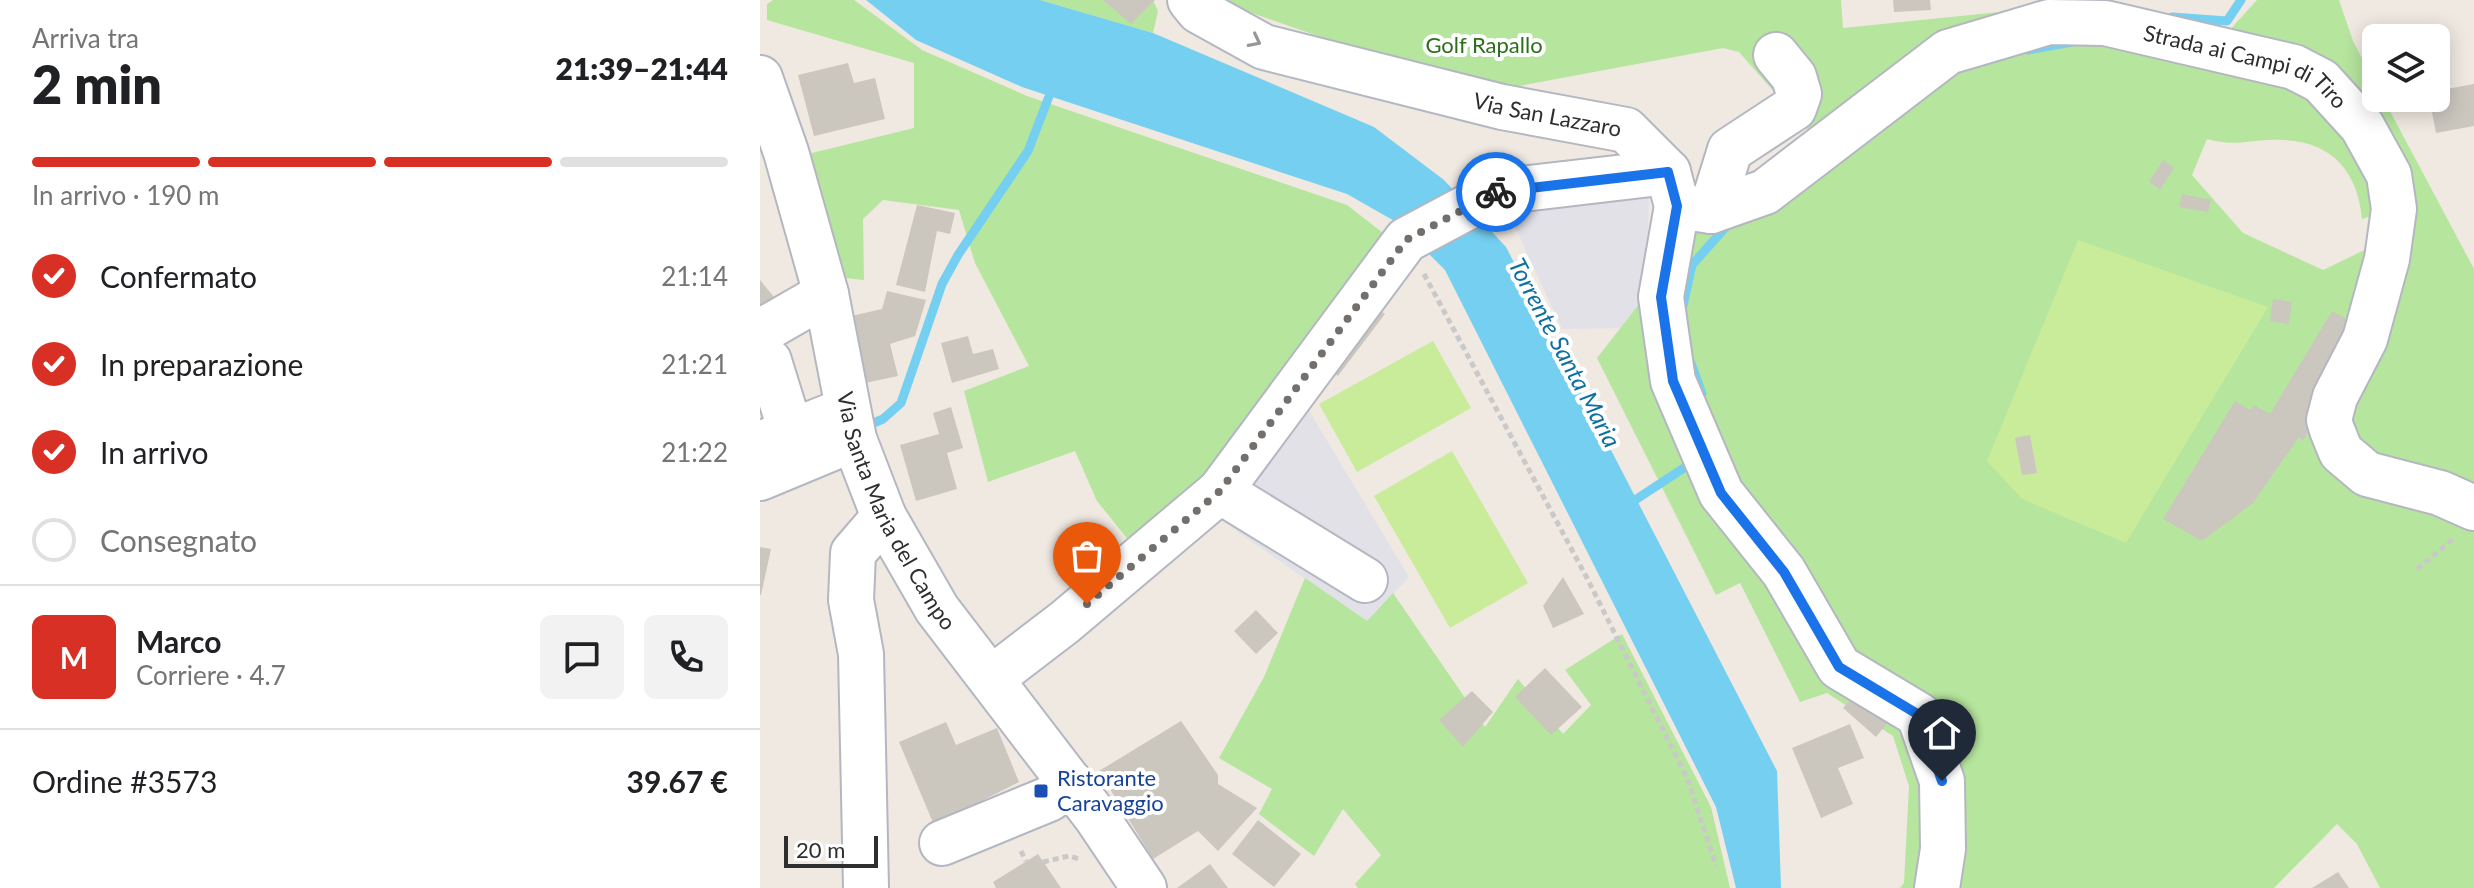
<!DOCTYPE html>
<html lang="it">
<meta charset="utf-8">
<style>
:root{--surface:#fff;--page:#f2f2f2;--text:#202124;--muted:#757577;--line:#e0e0e0;--accent:#d93025}
body{margin:0;font-family:Lato,sans-serif;background:var(--page);color:var(--text);height:100vh;display:flex;flex-direction:column;font-size:30px;white-space:nowrap}
*{box-sizing:border-box;margin:0}
p{font-size:26px;color:var(--muted)}
.icon{flex:none;width:44px;height:44px;fill:none;stroke:currentColor;stroke-width:2;stroke-linecap:round;stroke-linejoin:round}
.map{position:relative;flex:1;overflow:hidden}
.panel{display:flex;flex-direction:column;background:var(--surface);width:760px}
.panel>*{flex:none}
.controls{position:absolute;left:1602px;top:24px;display:grid;gap:16px}
.controls a{display:grid;place-items:center;width:88px;height:88px;border-radius:12px;background:var(--surface);box-shadow:0 4px 20px #0003;font-size:40px}
.scale{position:absolute;left:24px;bottom:20px;width:94px;box-sizing:border-box;padding-left:8px;border:4px solid #2e2e2e;border-top:0;font-size:22px;line-height:28px;white-space:nowrap;color:#2e2e2e;-webkit-text-stroke:6px #fff;paint-order:stroke}
.pin{position:absolute;display:grid;place-items:center;width:68px;height:68px;color:#fff;margin:-82px -34px;border-radius:50% 50% 50% 0;rotate:-45deg;box-shadow:0 0 8px #0007}
.pin .icon{rotate:45deg}
.courier{position:absolute;display:grid;place-items:center;width:80px;height:80px;margin:-40px;border:6px solid #1a73e8;border-radius:50%;background:#fff;color:#222;box-shadow:0 2px 10px #0007}
.head em{font-style:normal;font-weight:800}
.head div{display:flex;flex-direction:column-reverse}
.head{display:flex;align-items:center;justify-content:space-between;height:136px;padding:0 32px}
h1{font-size:52px;font-weight:800;line-height:60px}
.bar{display:grid;grid-template-columns:repeat(4,1fr);gap:12px 8px;align-content:center;height:96px;padding:0 32px}
.bar i{height:10px;border-radius:6px;background:var(--line)}
.bar .selected{background:var(--accent)}
.bar p{grid-column:span 4}
.line{display:flex;align-items:center;gap:20px;padding:0 32px;border-top:2px solid var(--line)}
.line div{flex:1}
.round{display:grid;place-items:center;flex:none;width:84px;height:84px;border-radius:12px;background:var(--page)}
ol{padding:0 32px;list-style:none}
li{display:flex;align-items:center;gap:24px;height:88px}
li p{margin-inline-start:auto}
li .icon{padding:8px;border-radius:50%;background:var(--accent);color:#fff;stroke-width:4}
li:last-child{color:var(--muted)}
li i{width:44px;height:44px;border:4px solid var(--line);border-radius:50%}
main{display:flex;flex:1;min-height:0}
.map>svg:first-child{display:block}
.industrial{fill:#e3e1e8}
.green{fill:#b6e59e;fill-rule:evenodd}
.pitch{fill:#c9ec9a}
.water{fill:#75cff0}
.lines{fill:none;stroke-linecap:round;stroke-linejoin:round}
.stream{stroke:#75cff0;stroke-width:9}
.building{fill:#cbc7bf}
.minor-casing{stroke:#b4b7c1;stroke-width:48}
.path{stroke:#c9c9c9;stroke-width:5;stroke-dasharray:6 4;stroke-linecap:butt}
.minor{stroke:#fff;stroke-width:44}
.oneway{stroke:#969696}
.done{stroke:#726f6d;stroke-width:8;stroke-dasharray:0 14.4}
.route{stroke:#1a73e8;stroke-width:10}
.transit-dot{fill:#1a4fb4;stroke:#fff;stroke-width:3}
.labels{text-anchor:middle;stroke-width:8;stroke-linejoin:round;paint-order:stroke}
.park-label{font-size:22px;fill:#2c6e1b;stroke:#fff}
.street-label{font-size:22px;fill:#2e2e2e;stroke:#fff}
.transit-label{font-size:22px;fill:#164399;stroke:#fff;text-anchor:start}
.water-label{font-size:24px;font-style:italic;fill:#0d6fa3;stroke:#fff}
</style>
<main>
<section class="panel">
<div class="head"><div><h1>2 min</h1><p>Arriva tra</p></div><em>21:39–21:44</em></div>
<div class="bar"><i class="selected"></i><i class="selected"></i><i class="selected"></i><i></i><p>In arrivo · 190 m</p></div>
<ol>
<li><svg class="icon" aria-label="check" viewBox="0 0 24 24"><path d="M5 12l5 5 9-10"/></svg>Confermato<p>21:14</p></li>
<li><svg class="icon" aria-label="check" viewBox="0 0 24 24"><path d="M5 12l5 5 9-10"/></svg>In preparazione<p>21:21</p></li>
<li><svg class="icon" aria-label="check" viewBox="0 0 24 24"><path d="M5 12l5 5 9-10"/></svg>In arrivo<p>21:22</p></li>
<li><i></i>Consegnato</li>
</ol>
<div class="line" style="height:144px"><b class="round" style="background:var(--accent);color:#fff">M</b><div><b>Marco</b><p>Corriere · 4.7</p></div><a class="round"><svg class="icon" aria-label="chat" viewBox="0 0 24 24"><path d="M4 5h16v11H9l-5 4z"/></svg></a><a class="round"><svg class="icon" aria-label="phone" viewBox="0 0 24 24"><path d="M5 4h4l2 5-3 2q2 4 5 5l2-3 5 2v4C11 20 4 13 5 4z"/></svg></a></div>
<div class="line" style="height:104px"><div>Ordine #3573</div><b>39.67 €</b></div>
</section>
<div class="map">
<svg width="1714" height="888" viewBox="0 0 1714 888">
<rect width="100%" height="100%" fill="#efe9e1"/>
<path class="industrial" d="M882,187l7,11 -4,118 -22,12 -61,1 -48,-104 15,-23z
M542,399l107,178 -42,45 -153,-107z"/>
<path class="green" d="M13,0h81l68,50 105,46 320,109 40,31 -132,194 -117,122 -41,-51 -22,-50 -87,31 -24,-91 65,-25 -54,-103 -16,-53 -76,-10 -20,19 1,61 -28,-3 -32,-122 110,-27v-65l-147,-43v-16z
M280,0h113l5,11 -5,22z
M455,0h626l2,28 235,-24 118,63 61,-67h82l14,41 23,44v13h7l91,171v619h-94l-23,-44 -20,-20 -63,64h-374l4,-5 5,-97 -16,-50 -66,-43 -27,9 -60,-119 -24,12 -119,-237 97,-124 121,-96 -76,-86 -16,-4 -242,45zM1447,139c34,9 44,-1 75,1 50,1 76,32 80,79l13,-4 4,28 -56,27 -80,-37 -51,-58z
M545,578l62,43 26,-28 92,134 33,-48 45,55 28,-29 -26,-35 57,-36 89,173 19,81h-372l-3,-4 26,-29 -38,-46 -29,47 -55,-42 13,-25 -53,-31 45,-81z"/>
<path class="pitch" d="M1318,240l190,67 -142,236 -104,-44 -35,-38z
M673,341l38,67 -114,64 -38,-68z
M692,451l76,132 -78,45 -76,-132z"/>
<path class="water" d="M106,0h174l113,33 221,94 70,53 62,67 271,524 4,117h-45l-20,-81 -271,-537 -47,-47 -51,-29 -325,-107 -106,-47z"/>
<g class="lines">
<path class="stream" d="M1412,17l55,4 14,-21
M1268,50l44,-8
M922,310l10,-45 39,-44
M931,363l11,31
M102,428l21,-9 18,-16 41,-119 16,-29 70,-104 25,-65
M869,504l64,-42"/>
</g>
<path class="building" d="M343,0h52l-24,24z
M1133,0h37l1,10 -37,2z
M88,63l6,20 21,-5 10,41 -71,17 -16,-61z
M1714,84v42l-38,7 -5,-26 5,-1v-15z
M1403,160l11,8 -14,22 -11,-8z
M1422,194l29,6 -3,12 -29,-5z
M157,205l38,8 -5,21 -13,-3 -12,61 -29,-7z
M0,280l14,17 -14,13z
M127,291l39,9 -11,36 -25,8 8,32 -33,7 -18,-66 35,-8z
M1513,299l19,3 -3,22 -19,-3z
M616,308l9,6 -47,62 -8,-6z
M1572,311l31,17 -60,113 -4,-4 -46,66 -51,38 -39,-22 72,-118 15,9 4,-5 16,9z
M208,336l5,18 20,-5 6,20 -47,14 -11,-40z
M191,407l12,41 -16,5 10,36 -41,12 -16,-56 39,-11 -6,-21z
M1270,435l7,38 -15,2 -7,-37z
M0,547l11,2 -10,46h-1z
M803,577l21,37 -31,14 -10,-22z
M496,610l22,23 -22,21 -22,-23z
M785,668l37,39 -31,28 -36,-38z
M712,691l21,21 -30,35 -24,-27z
M1097,693l32,28 -13,16 -33,-29z
M421,721l37,54v9l39,24 -39,43 -20,-20 -45,28 -54,-88z
M186,722l10,23 41,-17 22,54 -85,43 -35,-83z
M1090,724l14,34 -26,10 15,36 -32,14 -29,-70z
M498,820l43,34 -27,33 -42,-33z
M278,854l23,34h-65l-3,-6z
M450,864l18,24h-51z
M1578,872l11,16h-37z"/>
<g class="lines">
<g class="minor-casing">
<g id="minor">
<path id="s1" d="M430,0l9,11 65,36 238,60 124,23 42,42 9,34 -16,91 12,84 48,112 63,79 55,95 80,48 23,66 1,68 -6,39"/>
<path id="s2" d="M0,78l26,74 40,142 28,145 30,78 53,92 160,209 47,70"/>
<path id="s3" d="M917,206l34,5 54,-19 183,-140 101,-30 56,1 189,44 27,14 41,45 27,49 5,34 -7,50 -22,80 -30,58 -6,23 3,10 9,22 26,22 73,19 34,15"/>
<path d="M951,211l19,-61 64,-42 5,-14 -5,-17 -18,-22"/>
<path d="M0,332l66,-38"/>
<path d="M0,366l9,-5 22,71"/>
<path d="M0,444l86,-34"/>
<path d="M0,478l94,-39"/>
<path d="M460,491l145,89"/>
<path d="M232,678l73,-56 155,-131 186,-251 90,-48 172,-20"/>
<path d="M182,843l107,-44 22,-16"/>
<path d="M106,888l-5,-234 -10,-54 2,-47 31,-36"/>
</g>
</g>
<path class="path" d="M664,274l163,304 100,200 29,88
M1657,569l36,-30
M261,851l5,10
M283,862l26,-6 10,3"/>
<use href="#minor" class="minor"/>
</g>
<defs><path id="oneway-chevron" d="M-2-3.5L2.5 0L-2 3.5" fill="none" stroke-width="1.6" stroke-linecap="round" stroke-linejoin="round" transform="scale(2)"/></defs>
<use class="oneway" href="#oneway-chevron" transform="translate(495 41) rotate(27)"/>
<g class="lines">
<path class="done" d="M327,604l133,-113 186,-251 90,-48"/>
<path class="route" d="M736,192l172,-20 9,34 -16,91 12,84 48,112 63,79 55,95 80,48 23,66"/>
</g>
<rect class="transit-dot" x="273" y="783" width="16" height="16" rx="4"/>
<g class="labels">
<g class="park-label">
<text x="724" y="53">Golf Rapallo</text>
</g>
<g class="street-label">
<text dy="8" stroke="none"><textPath href="#s3" startOffset="632">Strada ai Campi di Tiro</textPath></text>
<text dy="8" stroke="none"><textPath href="#s1" startOffset="380">Via San Lazzaro</textPath></text>
<text dy="8" stroke="none"><textPath href="#s2" startOffset="456">Via Santa Maria del Campo</textPath></text>
</g>
<g class="transit-label">
<text x="297" y="786">Ristorante<tspan x="297" dy="25">Caravaggio</tspan></text>
</g>
<g class="water-label">
<text transform="translate(804 353) rotate(62)" y="8">Torrente Santa Maria</text>
</g>
</g>
</svg>
<div class="controls">
<a><svg class="icon" aria-label="layers" viewBox="0 0 24 24"><path d="M12 4l9 5-9 5-9-5zM3 14l9 5 9-5"/></svg></a>
</div>
<div class="scale">20 m</div>
<div class="pin" style="left:327px;top:604px;background:#ea580c"><svg class="icon" aria-label="bag" viewBox="0 0 24 24"><path d="M5 8h14l-1 12H6zM9 8a3 3 0 0 1 6 0"/></svg></div>
<div class="pin" style="left:1182px;top:781px;background:#1f2937"><svg class="icon" aria-label="home" viewBox="0 0 24 24"><path d="M3 11l9-7 9 7M6 9v11h12V9"/></svg></div>
<div class="courier" style="left:736px;top:192px"><svg class="icon" aria-label="bike" viewBox="0 0 24 24"><circle cx="6" cy="16" r="4"/><circle cx="18" cy="16" r="4"/><path d="M6 16l4-8h5l3 8M10 8l3 8H6M13 5h3"/></svg></div>
</div>
</main>
